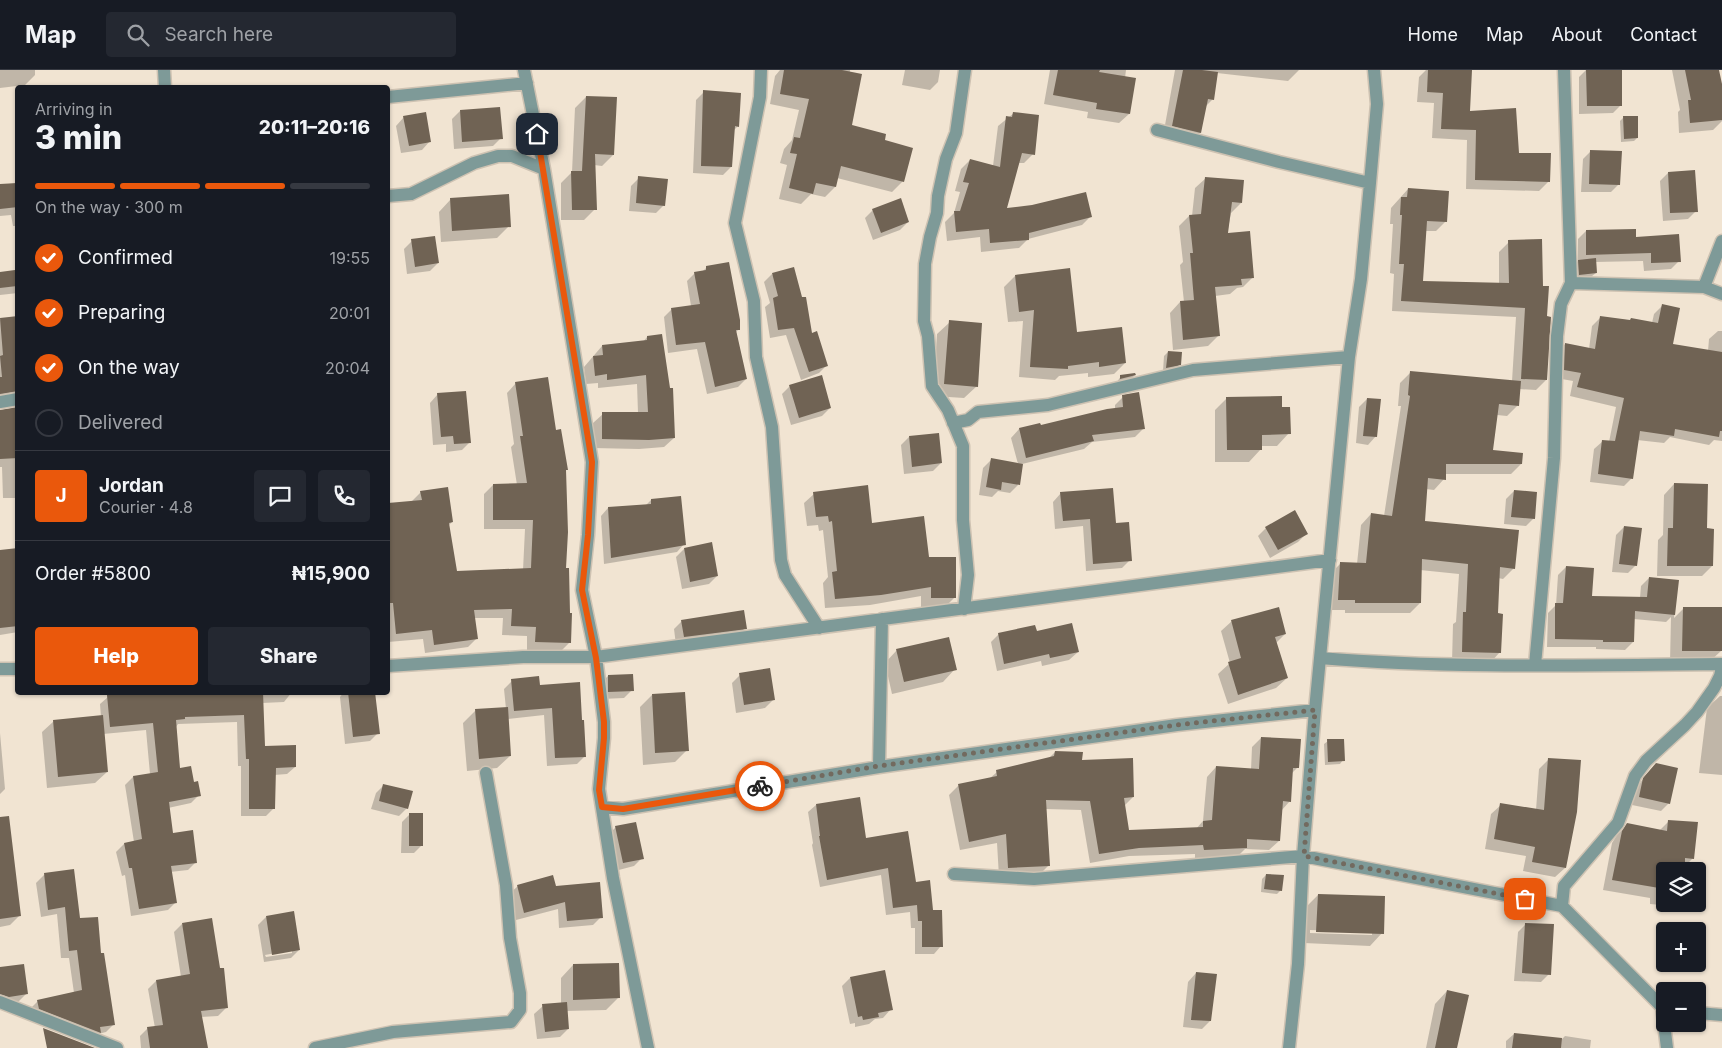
<!DOCTYPE html>
<meta charset="utf-8">
<style>
:root{--surface:#171b24;--page:#242831;--text:#f1f3f6;--muted:#9ea1a6;--line:#363941;--accent:#ea580c}
body{margin:0;font-family:Inter,sans-serif;background:var(--page);color:var(--text);height:100vh;display:flex;flex-direction:column;font-size:19px;white-space:nowrap}
*{box-sizing:border-box;margin:0}
p{font-size:16px;color:var(--muted)}
.icon{flex:none;width:28px;height:28px;fill:none;stroke:currentColor;stroke-width:2;stroke-linecap:round;stroke-linejoin:round}
.map{position:relative;flex:1;overflow:hidden}
.panel{position:absolute;left:15px;top:15px;width:375px;height:610px;display:flex;flex-direction:column;background:var(--surface);border-radius:5px;box-shadow:0 1px 4px #0004}
.panel>*{flex:none}
.tools{position:absolute;left:1656px;top:792px;display:grid;gap:10px}
.tools a{display:grid;place-items:center;width:50px;height:50px;border-radius:5px;background:var(--surface);box-shadow:0 1px 4px #0004;font-size:25px}
.pin{position:absolute;display:grid;place-items:center;width:42px;height:42px;color:#fff;margin:-21px;border-radius:10px;box-shadow:0 2px 8px #0006}
.courier{position:absolute;display:grid;place-items:center;width:50px;height:50px;margin:-25px;border:4px solid #ea580c;border-radius:50%;background:#fff;color:#222;box-shadow:0 1px 6px #0007}
.overview em{font-style:normal;font-weight:800}
.overview div{display:flex;flex-direction:column-reverse}
.overview{display:flex;align-items:center;justify-content:space-between;height:85px;padding:0 20px}
h1{font-size:32px;font-weight:800;line-height:38px}
.bar{display:grid;grid-template-columns:repeat(4,1fr);gap:8px 5px;align-content:center;height:60px;padding:0 20px}
.bar i{height:6px;border-radius:4px;background:var(--line)}
.bar .active{background:var(--accent)}
.bar p{grid-column:span 4}
.line{display:flex;align-items:center;gap:12px;padding:0 20px;border-top:1px solid var(--line)}
.line div{flex:1}
.round{display:grid;place-items:center;flex:none;width:52px;height:52px;border-radius:5px;background:var(--page)}
ol{padding:0 20px;list-style:none}
li{display:flex;align-items:center;gap:15px;height:55px}
li p{margin-inline-start:auto}
li .icon{padding:5px;border-radius:50%;background:var(--accent);color:#fff;stroke-width:4}
li:last-child{color:var(--muted)}
li i{width:28px;height:28px;border:2px solid var(--line);border-radius:50%}
.primary-button{display:flex;gap:10px;margin-top:auto;padding:10px 20px}
.primary-button a{flex:1;height:58px;border-radius:5px;background:var(--accent);color:#fff;font-size:20px;font-weight:800;line-height:58px;text-align:center}
.primary-button a+a{background:var(--page);color:var(--text)}
header{display:flex;align-items:center;gap:30px;box-sizing:border-box;height:70px;padding:0 25px;background:var(--surface);border-bottom:1px solid var(--line)}
header strong{font-size:24px}
nav{display:flex;gap:28px;margin-inline-start:auto;font-size:18px}
.search{width:350px;height:45px;background:var(--page);display:flex;align-items:center;gap:12px;box-sizing:border-box;padding:0 18px;border-radius:5px;color:var(--muted);font-size:19px}
.map>svg:first-child{display:block}
.shadow{fill:#0003;fill-rule:evenodd}
.building{fill:#706354}
.lines{fill:none;stroke-linecap:round;stroke-linejoin:round}
.minor-casing{stroke:#cec2b2;stroke-width:15}
.minor{stroke:#7e9a98;stroke-width:12}
.done{stroke:#726a5f;stroke-width:5;stroke-dasharray:0 9}
.route{stroke:#ea580c;stroke-width:6}
</style>
<header>
<strong>Map</strong>
<div class="search"><svg class="icon" aria-label="search" viewBox="0 0 24 24"><circle cx="10" cy="10" r="6"/><path d="M15 15l6 6"/></svg>Search here</div>
<nav><a>Home</a><a>Map</a><a>About</a><a>Contact</a></nav>
</header>
<div class="map">
<svg width="1722" height="978" viewBox="0 0 1722 978">
<rect width="100%" height="100%" fill="#f1e4d2"/>
<path class="shadow" d="M0,0h35v5l-10,10 -25,3z
M780,0h70v56l33,15 20,40 -11,11 -55,-14 -2,9 -10,10 -14,-3 -10,10 -22,-5 8,-34 -7,-2 4,-14 8,-9 7,-30 -29,-6 5,-28z
M905,0h35l-2,12 -8,8 -28,-5z
M1050,0h76l-1,8 4,36 -10,9 -32,-5 1,-6 -44,-8z
M1175,0h124l-11,11 -71,-8 -4,26 -8,8 -5,26 -10,10 -27,-7z
M1426,0h45l-3,42 81,69 -10,10 -73,-2 1,-49 -35,-2 2,-35 -17,-1 2,-25z
M1586,0h35v35l-8,8 -34,1v-37z
M1672,0h46l4,29v22l-9,9 -34,3 -1,-21 2,-2z
M704,22l34,34 -5,5 -2,36 -8,8 -30,-2 3,-73z
M586,27l27,58 -11,11 -8,-1 1,44 -11,11h-23v-37l11,-11 3,-64z
M460,41l41,27 -8,8 -39,3 -2,-30z
M1014,43l19,41 -9,9h-6l-13,46 86,7 -9,9 -54,14 -9,9 -38,4 -1,-15 -33,4 -2,-19 9,-9 6,-21 -5,-1 6,-22 9,-9 23,6 5,-40z
M404,47l26,24 -8,9 -21,3 -5,-27z
M1624,47l13,21 -3,3 -13,1 -1,-21z
M1591,81l28,33 -8,8h-30l2,-33z
M1668,103l28,38 -8,8 -25,2 -3,-40z
M639,108l25,27 -8,8 -27,-2 2,-25z
M1206,108l35,25 -10,10 -4,21 26,43 -10,10 -6,1 -7,6 -15,2 3,40 -10,10 -35,4 -3,-37 10,-11h4l-4,-37 3,-3 -4,-36 10,-10h3l3,-28z
M18,113v43h-5l-2,-11 -11,1v-31z
M1408,119l38,32 -10,10h-11l-3,51 77,2v-32l10,-10 33,45 4,31v62l-10,10 -17,-1 -1,16 -11,11 -10,-1 -5,37 29,12 -10,10h-66l-1,5 -10,11 -8,-1 -2,33 90,46 -11,11 -5,-1 -2,37 4,37 -10,11 -38,-1 1,-38 3,-2 3,-48 -39,-4v33l-10,10h-65v-3h-17l2,-36 10,-10h17l4,-39 10,-11 13,2 17,-110h-3l2,-23 11,-11 101,9 4,-64 -124,-6 2,-37 -4,-1 3,-49h-3l1,-16z
M451,129l58,27 -12,12 -56,4 -2,-30z
M873,140l35,12 -8,8 -27,10 -8,-22z
M1586,161l48,7 45,23 -8,8 -27,2 -1,-10 -48,1 1,11 -4,3 -16,2 -1,-14 3,-3v-22z
M412,171l26,22 -8,8 -23,3 -3,-25z
M707,197l32,62 -3,3 10,47 -8,8 -31,7 -10,-45 -29,4 -4,-36 8,-8 19,-3 -4,-25 8,-8 7,-1z
M18,201v22l-18,2v-22z
M772,204l39,60 16,31 -8,8 -18,7 -15,-45 -16,3 -5,-31 5,-4 -6,-21z
M1015,206l61,58 49,29 -11,11 -26,3v-4l-29,3 -4,4 -36,-3 4,-56 -15,1 -4,-35z
M1662,236l9,39 37,6 1,-12 9,-8h4v110l-8,-1 -5,5 -39,-8 -6,6 -27,-3 -5,38 -8,8 -34,-4 4,-33 9,-8 6,1 7,-35 -46,-11 3,-15 -17,-3 1,-25 8,-9 24,5 3,-23 9,-9 51,6 2,-9z
M18,247v90l-6,-7 -12,1v-81z
M950,252l27,64 -13,12 -31,-2 4,-62z
M647,267l27,101 -10,9 -25,2 -46,-1v-25l10,-9 35,-1 -1,-29 -39,4v-5l-12,1 -2,-17 18,-21 41,-4z
M1168,282l12,12 -4,4 -13,3 1,-15z
M1135,305l-4,4 -14,3 4,-6z
M516,313l39,49 10,39v98l4,74 -9,9 -33,-1v-15l-25,-1 1,-17h-29l3,20 -9,9 -43,6 -2,-14 -35,3v-138l23,-2 10,-10 31,30 -4,4 8,46 67,-2 2,-41h-41v-35l9,-9h24l-6,-38 3,-3 -7,-51z
M790,316l40,22 -8,8 -31,9 -9,-31z
M438,324l32,48 -8,8 -16,2v-8l-13,1 -3,-42z
M1123,327l20,32 -8,8 -43,5 -8,7 -62,15 -4,21 -8,8 -12,-2 -6,6 -13,-2 4,-27 8,-8 27,4 -7,-26 8,-9 20,-4 1,2 75,-18v-4z
M1227,328l54,10 8,25 -12,13h-16v3l-12,13h-34v-52z
M1367,329l9,37 -8,9 -12,-2 3,-36z
M18,338v90h-15l-1,-31h-2v-50z
M909,367l32,26 -8,8 -29,3 -3,-29z
M1674,414l32,46 6,36 -10,10h-45l1,-36 5,-5 1,-40z
M1514,421l20,27 -8,8 -22,-2 2,-25z
M1061,423l53,32 16,35 -8,8 -36,3 -3,-45 -28,3 -2,-27z
M814,424l57,30 56,34 28,39 -10,10h-24v-11l-51,9 -45,3 -2,-25 5,-6 -5,-47 -4,1 -1,-6 -11,1 -3,-23z
M651,430l33,44 -7,8 -73,12 -3,-48 7,-8 38,-3z
M1624,457l12,38 -8,8 -16,-1 4,-37z
M1266,458l40,6 -8,8 -28,16 -12,-22z
M18,479v83l-18,3v-84z
M684,479l33,27 -8,8 -27,5 -6,-32z
M1566,497l24,31h50l1,-12 8,-8 28,3 -3,37 10,-10 37,43 -13,12 -38,-1 1,-45 -5,5 -32,-3 -1,23 -8,8 -29,-1v-2h-49l1,-34 8,-8 2,-30z
M682,551l63,7 -8,8 -61,9 -2,-16z
M1232,551l53,13 -9,9 11,35 -11,10 -48,16 -10,-30 12,-11 -9,-32z
M1036,563l42,19 -9,8 -27,6 -1,-5 -44,10 -6,-29 8,-8z
M897,580l58,19 -12,13 -51,12 -7,-31z
M740,605l33,25 -8,8 -29,5 -4,-30z
M608,606l24,14 -8,8 -23,1 -1,-15z
M512,611l26,5 47,70 -8,8 -30,2 -3,-51 -37,4 3,37 -13,12 -30,3 -4,-48 12,-12 31,-2 -2,-20z
M154,622h138l-8,10 -22,1 2,44 31,20 -8,7 -13,1v33l-8,8h-25v-50h-3l-1,-44 -59,2 -2,3 3,43 14,13 6,12 -8,8 -23,5 4,26 24,28 -8,8 -18,2 6,30 -8,8 -37,6 -6,-41 -3,1 -6,-24 8,-8 10,-2 -9,-57 8,-8 17,-3 -4,-44 -43,4 4,38 -12,11 -48,5 -5,-56 12,-11 47,-4 -1,-13 8,-7z
M344,622h30l4,41 -8,8 -25,3 -5,-47z
M652,625l35,55 -12,12 -32,3 -3,-58z
M1720,626h2v79l-23,-2 8,-65z
M0,663l5,56 -5,5z
M1261,668l37,29 -6,6 -2,28 -9,10 -2,30 -10,9 -24,-1 -8,8 -42,1v-4l-66,2 -39,7 -9,-53 -35,-1 3,56 -10,10 -40,2 -2,-34 -37,7 -11,-55 9,-9 31,-7 8,-7 52,-14 6,-6 26,9 52,36 -9,9 4,25 68,-2 7,-8 4,-44 9,-10 35,3 1,-23z
M1328,671l15,19 -3,4 -15,1 -1,-21z
M1549,689l16,109 -10,9 -32,-6 3,-15 -41,-7 6,-35 10,-9 35,5 3,-41z
M1648,703l21,30 -8,8 -29,-6 4,-17z
M384,715l23,23 -8,8 -28,-7 5,-16z
M816,735l49,34 50,44 26,63 -7,8h-19v-26h-4l-1,-16 -24,3 -5,-40 -61,12 -8,-42 1,-2 -5,-31z
M410,744l12,31 -8,8h-13l1,-31z
M1669,751l24,37 -9,9 -1,4h-18v33h9l-2,2 -22,-2v-6l-47,-8 9,-47 5,-8 10,-10 32,6z
M616,757l26,31 -8,8 -19,5 -7,-36z
M0,772l20,73 -10,10 -10,2z
M73,801l6,49 21,35 14,69 -8,8 -8,2 -7,6 -61,-31 8,-8 36,-8 -5,-35h-8l-4,-44 -16,3 -5,-34 8,-8z
M1266,805l15,15 -4,4 -16,-2 1,-13z
M518,816l37,2 46,29 -8,8 -34,3 -1,-19 -42,11 -7,-26z
M1318,825l64,38 -12,13 -66,-3 2,-36zM1310,860l62,2v3l-62,-2z
M266,847l33,33 -8,8 -27,4 -6,-37zM292,880v3l-26,4 -1,-2z
M182,854l44,84 -8,8 -17,1 6,31h-66l-1,-12 8,-8h7l-7,-39 8,-8 25,-4 -7,-45z
M1526,854l23,50 -8,8 -27,-1 4,-49z
M573,895l45,33 -12,12 -40,1 2,18 -8,8 -23,2 -3,-25 9,-8 18,-2v-26z
M0,899l27,24 -10,10 -17,3z
M1196,903l14,48 -8,8 -19,-2 5,-45z
M850,908l41,31 -8,9 -8,1 -6,5 -14,3v-4l-5,1 -8,-38z
M1447,921l9,57h-30l9,-44z
M1514,964l48,5 3,-3 26,4 -1,8h-84v-7z"/>
<path class="building" d="M784,0h58l20,4 -10,51 34,9 -1,6 28,8 -9,34 -63,-16 -5,21 -20,-4 -3,11 -24,-6 8,-34 -7,-1 4,-16 6,1 9,-39 -29,-5z
M1058,0h42l-1,2 37,6 -6,36 -34,-5 1,-6 -44,-8z
M1183,0h19l16,2 -4,28 -6,-1 -7,34 -29,-7z
M1428,0h44l-2,41 46,-3 3,45h32l-1,29 -75,-2 1,-50 -35,-1 2,-36 -16,-1z
M1586,0h36v36h-35z
M1685,0h34l3,14v36l-32,3 -2,-23h3z
M703,20l38,3 -2,34 -4,-1 -3,41 -31,-1z
M586,26l31,1 -3,58 -19,-1 2,56h-25l-1,-39h11z
M500,37l3,32 -41,3 -2,-32z
M426,42l5,30 -22,4 -6,-30z
M1013,42l26,3 -4,40 -13,-2 -15,55 25,-3 54,-13 6,25 -63,16v7l-39,3 -1,-14 -33,3 -2,-21h6l9,-28 -6,-1 7,-23 30,8 6,-51 6,1z
M1623,46h15v22l-14,1z
M1590,80l32,1 -2,34 -31,-1z
M1695,100l3,42 -28,1 -2,-41z
M638,106l30,3 -3,27 -29,-3z
M1205,107l39,3 -2,23 -10,-1 -4,31 22,-2 4,47 -13,1 1,6 -27,2 5,49 -37,4 -3,-39 14,-1 -4,-47h3l-4,-38 12,-1z
M18,113v24l-18,2v-25z
M1408,118l41,3 -2,31 -20,-1 -4,60 86,2 -1,-43 34,-1 1,47h6l-2,30 4,1 -4,63 -26,-1 4,-71 -124,-7 3,-37h-5l3,-49h-2l1,-18h6z
M509,124l2,33 -59,4 -2,-33z
M901,128l8,24 -28,11 -9,-24z
M1636,159v8l43,-3 2,28 -30,1v-10l-65,2v-25z
M435,166l4,27 -24,4 -4,-28z
M1596,188l1,15 -18,2 -1,-15z
M729,192l11,58v10h-4l11,49 -32,8 -10,-45 -29,3 -5,-37 29,-4 -6,-32 12,-2v-4z
M794,197l8,30h4l6,36 5,-2 11,35 -19,6 -15,-44 -16,2 -5,-32 5,-2 -6,-23z
M1070,198l7,64 45,-5 4,36 -27,4v-5l-31,4v3l-38,-2 4,-57 -15,2 -4,-37z
M15,200l2,16 -17,2v-16z
M1662,234l18,4 -7,36 49,8v79h-2l-1,6 -44,-8 -1,7 -34,-5 -7,48 -35,-5 4,-34 13,1 9,-43 -47,-11 4,-14 -17,-3 1,-27 30,6 5,-33 30,4 1,-2 27,5z
M18,246v75l-18,3v-17h2l-2,-21 3,-1 -3,-37z
M949,250l33,3 -4,64 -34,-3z
M662,264l8,54h3l2,50 -26,2 -47,-1v-27h46l-2,-37 -39,5v-6l-12,2 -2,-20 10,-1 -1,-10 45,-5v-4z
M1168,281l14,1 -1,13 -15,3z
M1410,301l111,10 -2,25 -20,-2 -6,46 30,3 -1,11h-76v16l-18,-2 -3,43 94,9 -4,39 -15,-2 -2,46 5,1 -2,39 -39,-1 1,-40h3l2,-48 -46,-5 -1,44h-66v-3h-17l2,-38 26,1 5,-50 21,3 18,-120 -2,-1z
M1135,303l1,2 -16,4v-4z
M822,305l9,33 -32,10 -10,-33z
M548,307l8,53 5,-1 7,41h-2l2,62 -2,36h3l1,45h2l-1,30 -36,-1 1,-15 -25,-1 1,-17 -38,1 4,29 -44,6 -2,-15 -36,4 -3,-31h-5v-100l34,-3 -2,-9 28,-4 5,35 -4,1 8,48 74,-3 2,-48h-40v-36l34,-1 -7,-47h3l-8,-54z
M466,321l5,52 -17,1 -1,-8 -12,1 -4,-44z
M1139,322l6,37 -53,6 2,6 -68,17 -7,-30 21,-5 1,2 66,-16 16,-2 -1,-12z
M1282,326v11h8l1,27 -29,1v15h-35l-1,-53z
M1367,328l14,1 -4,38 -14,-1z
M18,337v51l-18,1v-49z
M939,363l3,30 -30,4 -3,-31z
M991,388l32,6 -3,21 -18,-3 -1,8 -15,-3z
M1674,413l34,1 -1,44 7,1 -1,37h-46l1,-38h5z
M868,415l4,38 52,-7 5,41h27v41h-25v-11l-50,8 -46,4 -3,-27 5,-1 -5,-50 -3,1 -1,-6 -12,1 -3,-25z
M1113,418l3,35 13,-1 3,39 -39,3 -3,-45 -27,2 -3,-29z
M1514,420l23,2 -2,27 -24,-2z
M681,426l5,49 -75,13 -3,-51 43,-3v-5z
M1295,440l13,24 -30,16 -13,-23z
M1624,456l18,2 -5,38 -18,-2z
M712,472l6,34 -28,6 -6,-34z
M18,478v78l-18,2v-78z
M1566,496l28,2 -2,28 55,1 2,-20 30,3 -4,35 -40,-4 -1,31h-31v-2l-48,-1v-36h8z
M1279,537l7,27 -11,3 13,41 -50,17 -10,-33 13,-4 -10,-38z
M1683,537h39v44h-40z
M744,540l3,19 -63,8 -3,-17z
M1072,553l7,29 -29,6 -1,-4 -45,10 -6,-31 37,-8 2,6z
M949,567l8,33 -53,12 -8,-33z
M770,598l5,32 -31,5 -5,-32z
M633,604l1,17 -26,1v-17z
M539,606l1,9 40,-3 2,38h2l2,37 -31,1 -3,-50 -38,3 -3,-32z
M141,622h122l2,54 31,-1v22l-20,1 -1,41h-26v-50h-3l-2,-44 -59,2v2l-9,1 4,48 11,-2 3,16 4,-1 3,15 -32,6 4,31 20,-3 4,33 -26,3 6,37 -38,6 -7,-41h-3l-5,-25 18,-4 -9,-63 25,-4 -5,-49 -43,4 -3,-32z
M348,622h27l5,42 -27,3z
M685,622l4,59 -34,2 -3,-59z
M508,637l3,49 -32,3 -4,-50z
M103,645l5,57 -50,5 -5,-57z
M1261,667l40,2 -2,29h-6l-2,34 -8,-1 -3,40 -33,-2v9l-43,2 -1,-5 -64,3 -40,6 -9,-53 -44,-1 4,66 -42,2 -2,-34 -37,8 -11,-58 39,-8 -1,-6 58,-14 1,-5 28,1 -1,8 51,-2 1,39 -10,1 5,32 74,-3v-6l9,-1 4,-54 43,3z
M1327,669h17l1,22 -17,1z
M1548,688l33,2 -4,52 -11,56 -34,-6 3,-15 -41,-8 6,-36 44,7z
M1656,693l22,5 -8,36 -31,-7 4,-19z
M383,714l30,7 -5,18 -29,-8z
M860,727l6,41 42,-7 8,51 14,-2 3,30h9l1,37h-21v-26h-4l-1,-16 -24,3 -5,-40 -61,12 -8,-44h1l-4,-32z
M409,743h14v33h-14z
M9,746l12,100 -21,3v-102z
M1668,750l30,2 -4,37 -9,-1v13h-20v18l-53,-9 10,-49 5,-8 40,8z
M636,752l8,37 -21,4 -8,-37z
M74,799l6,49 18,-1 3,36h3l11,72 -15,2 1,6 -62,-24 -2,-9 45,-10 -5,-40 -8,1 -4,-44 -17,3 -4,-37z
M1266,804l18,1 -2,16 -18,-2z
M553,805l3,11 44,-4 3,36 -36,3 -2,-19 -41,11 -7,-28z
M1318,824l67,2 -1,38 -68,-2z
M294,841l6,39 -28,5 -6,-39z
M212,848l8,50h4l4,40 -27,3 7,37h-58l-3,-21 16,-2 -7,-45 34,-6 -8,-51z
M1525,853l29,1 -3,51 -29,-2z
M619,893l1,35 -47,2v-36z
M24,894l4,30 -19,3 -9,-3v-27z
M885,900l8,40 -15,3 1,4 -16,3 -1,-4 -4,1 -8,-40z
M1196,902l21,2 -6,47 -20,-1z
M1447,920l22,5 -12,53h-22z
M567,932l2,27 -24,3 -3,-28z
M43,958l52,20h-48z
M1514,963l48,5 -1,10h-49z"/>
<g class="lines">
<g class="minor-casing">
<path id="minor" d="M164,0l1,18
M524,0l20,99 48,293 -4,73 -6,55 14,67 8,65v16l-5,51 14,89 35,170
M761,0l-1,27 -25,126 19,78 2,56 16,70 9,133 4,15 34,53
M388,27l139,-14
M1157,60l122,32 91,21
M388,126l23,-2 63,-31 24,-7h14l32,13
M1571,213l133,4 18,7
M1704,217l18,-46
M0,332l18,-3
M953,353l15,-3 10,-8 70,-7 145,-35 156,-13
M964,539l4,-34 -5,-55v-74l-15,-36 -16,-24 -4,-50 -4,-15 1,-57 5,-27 7,-24 1,-17 8,-37 10,-26 9,-63
M1320,588c133,11 268,7 402,6
M1535,595l19,-207 3,-122 4,-32 10,-21 -7,-213
M388,596l135,-9h73l734,-97
M0,599h18
M879,697l3,-148
M602,737l21,2 256,-42 298,-42 138,-15
M954,804l80,5 269,-23 259,50 100,101 5,41
M1562,836l2,-20 54,-63 17,-47 11,-15 39,-36 12,-13 17,-24 6,-12 2,-9
M0,932l117,46
M1698,943l24,2
M315,978l78,-16 118,-10 9,-12v-17l-10,-55 -4,-53 -20,-112
M1289,978l9,-84 5,-108 12,-146 34,-353 12,-78 9,-96 7,-79 -3,-34"/>
</g>
<use href="#minor" class="minor"/>
</g>
<g class="lines">
<path class="done" d="M760,716l119,-20 297,-41 139,-15 -11,146 221,43"/>
<path class="route" d="M537,64l55,328 -4,73 -6,55 14,68 8,64v16l-5,52 3,17 21,2 137,-23"/>
</g>
</svg>
<div class="tools">
<a><svg class="icon" aria-label="layers" viewBox="0 0 24 24"><path d="M12 4l9 5-9 5-9-5zM3 14l9 5 9-5"/></svg></a>
<a>+</a>
<a>−</a>
</div>
<div class="pin" style="left:1525px;top:829px;background:#ea580c"><svg class="icon" aria-label="bag" viewBox="0 0 24 24"><path d="M5 8h14l-1 12H6zM9 8a3 3 0 0 1 6 0"/></svg></div>
<div class="pin" style="left:537px;top:64px;background:#1f2937"><svg class="icon" aria-label="home" viewBox="0 0 24 24"><path d="M3 11l9-7 9 7M6 9v11h12V9"/></svg></div>
<div class="courier" style="left:760px;top:716px"><svg class="icon" aria-label="bike" viewBox="0 0 24 24"><circle cx="6" cy="16" r="4"/><circle cx="18" cy="16" r="4"/><path d="M6 16l4-8h5l3 8M10 8l3 8H6M13 5h3"/></svg></div>
<section class="panel">
<div class="overview"><div><h1>3 min</h1><p>Arriving in</p></div><em>20:11–20:16</em></div>
<div class="bar"><i class="active"></i><i class="active"></i><i class="active"></i><i></i><p>On the way · 300 m</p></div>
<ol>
<li><svg class="icon" aria-label="check" viewBox="0 0 24 24"><path d="M5 12l5 5 9-10"/></svg>Confirmed<p>19:55</p></li>
<li><svg class="icon" aria-label="check" viewBox="0 0 24 24"><path d="M5 12l5 5 9-10"/></svg>Preparing<p>20:01</p></li>
<li><svg class="icon" aria-label="check" viewBox="0 0 24 24"><path d="M5 12l5 5 9-10"/></svg>On the way<p>20:04</p></li>
<li><i></i>Delivered</li>
</ol>
<div class="line" style="height:90px"><b class="round" style="background:var(--accent);color:#fff">J</b><div><b>Jordan</b><p>Courier · 4.8</p></div><a class="round"><svg class="icon" aria-label="chat" viewBox="0 0 24 24"><path d="M4 5h16v11H9l-5 4z"/></svg></a><a class="round"><svg class="icon" aria-label="phone" viewBox="0 0 24 24"><path d="M5 4h4l2 5-3 2q2 4 5 5l2-3 5 2v4C11 20 4 13 5 4z"/></svg></a></div>
<div class="line" style="height:65px"><div>Order #5800</div><b>₦15,900</b></div>
<div class="primary-button"><a>Help</a><a>Share</a></div>
</section>
</div>
